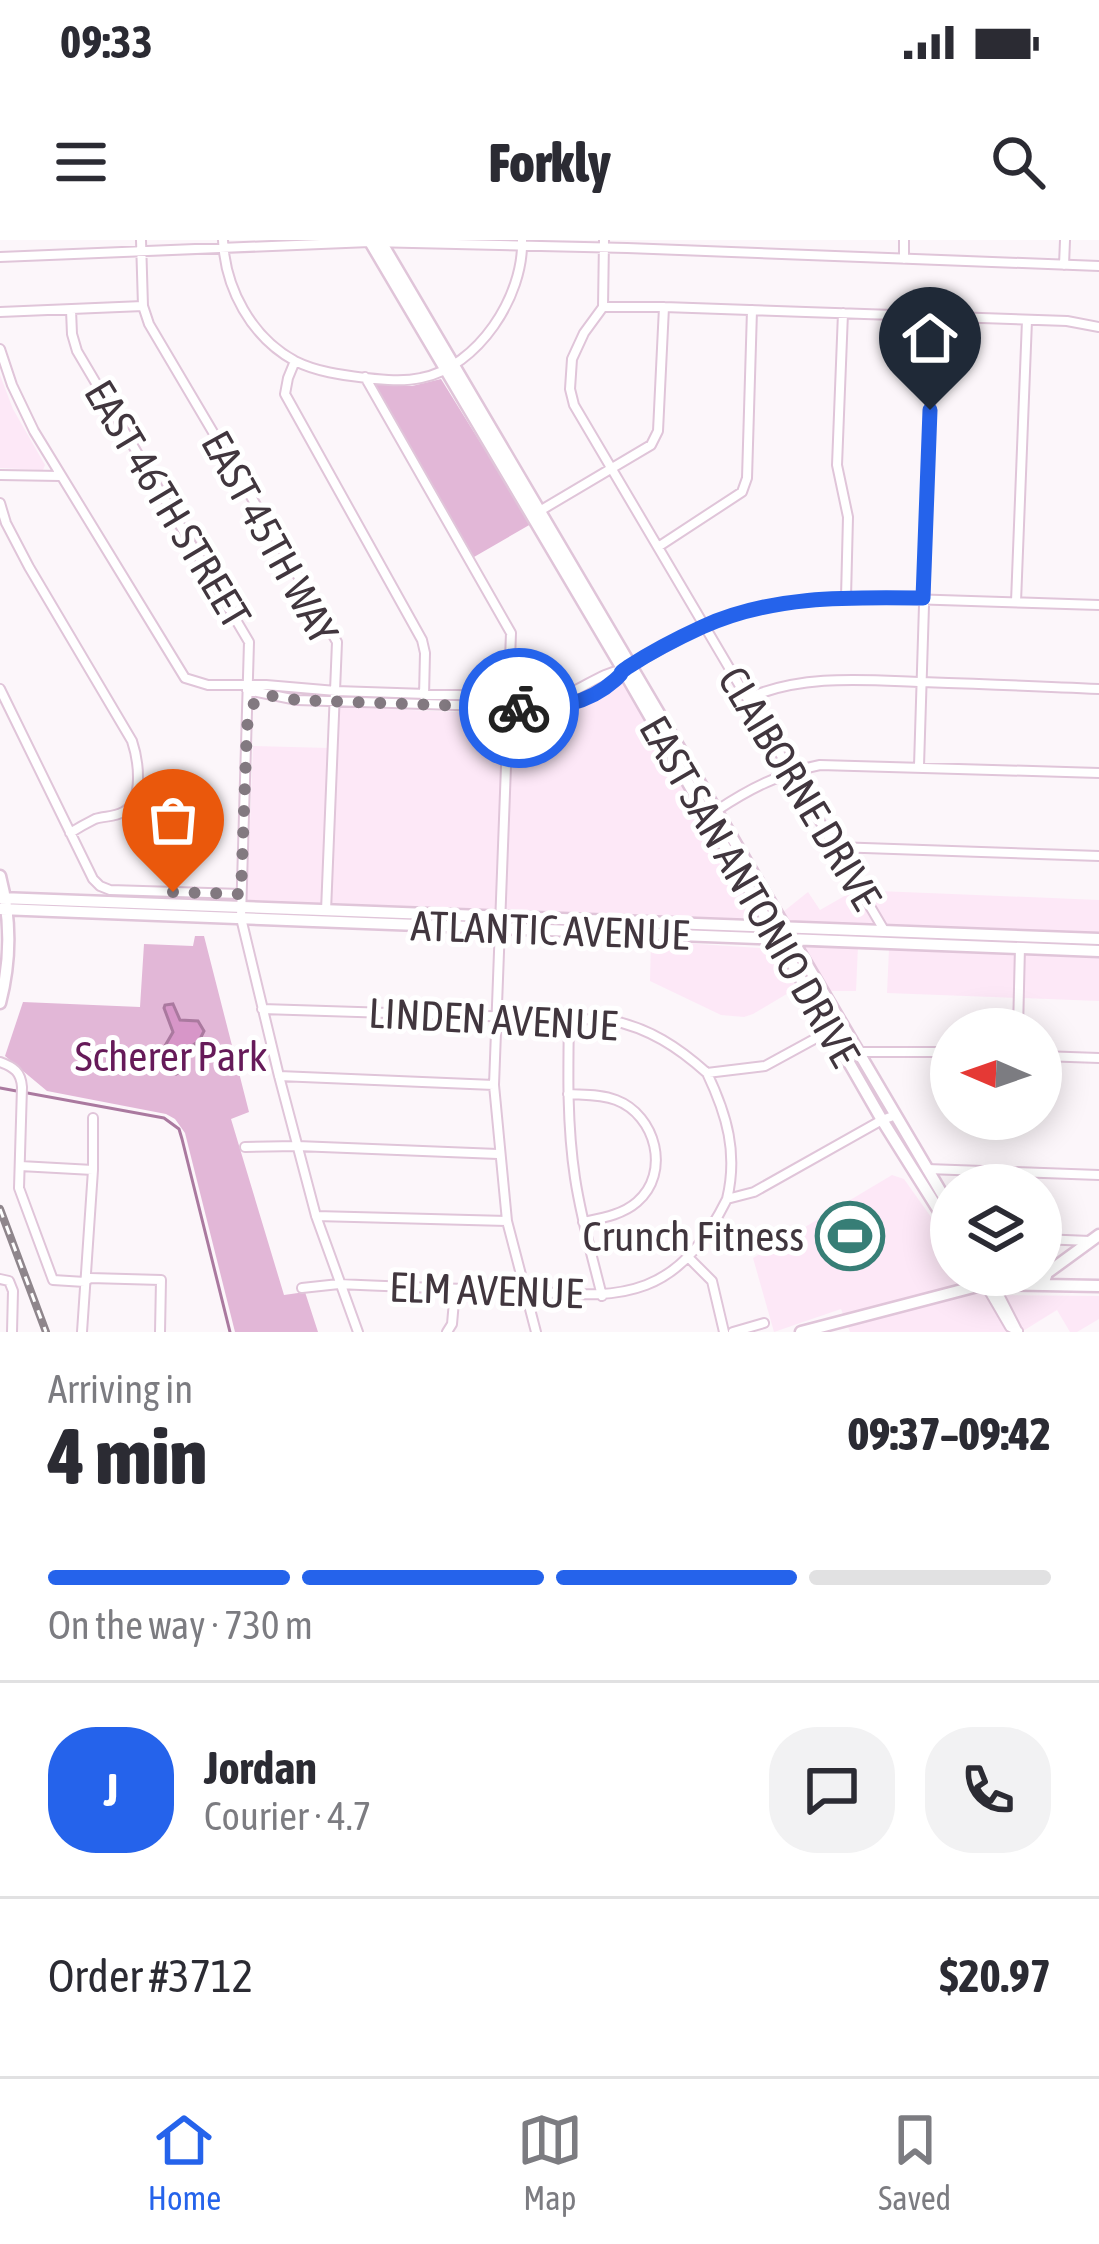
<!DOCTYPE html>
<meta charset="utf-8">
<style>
:root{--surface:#fff;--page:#f2f2f3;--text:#2b2b33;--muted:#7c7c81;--line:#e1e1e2;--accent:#2563eb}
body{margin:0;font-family:"Asap Condensed",sans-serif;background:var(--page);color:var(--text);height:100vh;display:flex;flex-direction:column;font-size:45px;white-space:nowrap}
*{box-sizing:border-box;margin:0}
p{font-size:39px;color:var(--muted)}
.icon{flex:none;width:66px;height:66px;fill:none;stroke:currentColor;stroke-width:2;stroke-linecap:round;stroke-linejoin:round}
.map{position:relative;height:1092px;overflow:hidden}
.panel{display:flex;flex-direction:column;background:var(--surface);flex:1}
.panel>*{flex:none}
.needle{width:78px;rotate:272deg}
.tools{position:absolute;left:930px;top:768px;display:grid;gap:24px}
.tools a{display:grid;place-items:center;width:132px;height:132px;border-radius:50%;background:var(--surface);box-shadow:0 6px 30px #0003;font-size:60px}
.pin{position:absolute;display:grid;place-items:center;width:102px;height:102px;color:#fff;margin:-123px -51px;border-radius:50% 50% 50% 0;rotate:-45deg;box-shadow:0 0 12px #0007}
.pin .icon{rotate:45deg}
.courier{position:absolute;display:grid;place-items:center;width:120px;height:120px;margin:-60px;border:9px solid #2563eb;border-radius:50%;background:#fff;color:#222;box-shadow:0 3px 15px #0007}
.headline em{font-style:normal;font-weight:800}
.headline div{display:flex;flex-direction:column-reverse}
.headline{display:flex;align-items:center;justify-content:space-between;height:204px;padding:0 48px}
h1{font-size:78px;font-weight:800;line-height:90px}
.bar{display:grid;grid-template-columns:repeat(4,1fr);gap:18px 12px;align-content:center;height:144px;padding:0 48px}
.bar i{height:15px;border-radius:9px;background:var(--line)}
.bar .on{background:var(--accent)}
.bar p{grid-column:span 4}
.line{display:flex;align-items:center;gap:30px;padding:0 48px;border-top:3px solid var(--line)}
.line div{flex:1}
.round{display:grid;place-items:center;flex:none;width:126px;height:126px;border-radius:48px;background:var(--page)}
.status{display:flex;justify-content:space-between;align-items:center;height:84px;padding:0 60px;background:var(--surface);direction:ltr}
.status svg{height:33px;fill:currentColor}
header{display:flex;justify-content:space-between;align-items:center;height:156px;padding:0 48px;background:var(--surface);font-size:54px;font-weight:800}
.tab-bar{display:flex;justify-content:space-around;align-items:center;height:168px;border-top:3px solid var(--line);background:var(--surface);font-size:33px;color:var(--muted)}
.tab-bar a{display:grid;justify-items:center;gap:6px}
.tab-bar .on{color:var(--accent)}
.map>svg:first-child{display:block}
.built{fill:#fde8f7}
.green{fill:#e2b7d7}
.water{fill:#d796c8;stroke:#aa799f;stroke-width:3}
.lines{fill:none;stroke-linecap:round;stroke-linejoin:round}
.stream{stroke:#aa799f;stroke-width:3}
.minor-casing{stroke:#e0c5d9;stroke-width:12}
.major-casing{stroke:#e0c5d9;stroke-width:15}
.minor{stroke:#fff;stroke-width:8}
.major{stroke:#fff;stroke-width:10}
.rail-casing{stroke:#8f868c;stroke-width:8}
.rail{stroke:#fff;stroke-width:3;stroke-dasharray:9;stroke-linecap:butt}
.done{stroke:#827980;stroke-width:12;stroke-dasharray:0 21.6}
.route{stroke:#2563eb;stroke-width:15}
.labels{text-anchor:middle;stroke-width:10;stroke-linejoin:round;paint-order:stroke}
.street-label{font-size:42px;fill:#41363e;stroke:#fff}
.park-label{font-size:42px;fill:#661a59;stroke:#fff}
.poi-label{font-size:42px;fill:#41363e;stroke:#fff;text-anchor:end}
</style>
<div class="status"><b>09:33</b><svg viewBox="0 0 49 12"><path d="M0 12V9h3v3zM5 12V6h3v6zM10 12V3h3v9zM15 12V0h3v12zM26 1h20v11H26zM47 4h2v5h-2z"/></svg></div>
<header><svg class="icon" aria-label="menu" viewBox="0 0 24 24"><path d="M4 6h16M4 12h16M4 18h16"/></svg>Forkly<svg class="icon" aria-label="search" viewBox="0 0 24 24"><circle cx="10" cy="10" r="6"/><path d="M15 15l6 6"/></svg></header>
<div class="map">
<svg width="1099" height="1092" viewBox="0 0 1099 1092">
<rect width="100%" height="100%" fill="#fcf6fa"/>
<path class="built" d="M0,135l13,34 32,56 -2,5 -43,-2z
M621,440l136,233 -2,7 -9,2 -415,-19 8,-196 213,9 24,-6z
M253,506l76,2 -7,158 -75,-5z
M855,650l244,10v101l-212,-8 2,-44 -31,-3 -2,45h-25l-48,-79 25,-20 12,18z
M651,701l124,8 21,36 -1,4 -42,25 -9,3 -23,-2 -71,-34z
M892,935l12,4 47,66v30h22l14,20 112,1v23l-22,13h-7l-13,-22 -34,21 -3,-4 -11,5h-159l-9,-23 -67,23 -21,-74z"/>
<path class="green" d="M441,139l90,145 -57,33 -103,-174 41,3z
M195,696h9l45,176 -18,7 53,176 21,-3 13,40h-83l-50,-199 -10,-14 -9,-5 -119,-23 -42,-35 18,-54 117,5 4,-63 49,2z"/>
<path class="water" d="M173,764l7,16 18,1 6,10 -5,10 -13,9v19l-10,5 -14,-5 -4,-11 15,-26 -9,-24 1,-3z"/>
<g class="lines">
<path class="stream" d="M0,848l164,30 15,11 3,10 48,193"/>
<g class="minor-casing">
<path id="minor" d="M141,0l2,66 6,18 188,318 -11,269
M223,0c2,48 28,97 72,121 22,11 47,14 71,17 18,2 37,4 55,0 57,-11 103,-82 101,-138
M604,0l-1,67 -19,26 -12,26 -2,30 4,16 310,525
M0,17l370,-15 257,6 472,18
M904,19v-19
M1064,25l1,-25
M603,67h61l403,14 32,6
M71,70l1,24 5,17 172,291 -8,276 38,158 37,140 42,116
M0,72l143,-6
M843,73l-6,152 11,52 -2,80
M0,109l12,36 22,46 151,247 23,7h58l70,6 210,7c32,-1 49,-25 77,-28
M295,121l-7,17 -3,16 137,246 3,13 -1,43
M365,137l146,256 -17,452 13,136 29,111
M0,235l60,1
M0,263l6,20 23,44 103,174c6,18 13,60 -9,71 -8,5 -19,4 -28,7 -8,4 -17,9 -25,14
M538,272l113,-67 7,-14 6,-124
M658,307l84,-55 5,-14 5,-168
M1016,362l11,-282
M0,449l93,190 7,7 10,4 131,4
M247,450l50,10 257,8 36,-11 40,-31 73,-40 45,-15 36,-8 62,-6 253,8
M748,458c55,-24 116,-18 174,-16 59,2 118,4 177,7
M919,526l14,-450
M716,571c33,-22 64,-38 104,-46l279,8
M835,607l264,9
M262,769l348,11c39,8 68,27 97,53l58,-7 77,-42
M569,779c-1,53 -2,106 6,159 6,40 17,78 27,118
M1018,789l2,-82
M845,816l14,-4h92
M1041,816l58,2
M0,822c14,5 21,10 22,25l-3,101 34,92 32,2 5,-4 71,2 -1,52
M707,833c20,42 31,80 20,126
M279,836l215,9
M568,854c16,1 33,0 48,6 40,15 55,73 21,102 -15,13 -35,16 -54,20
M245,907l52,-1 201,8
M20,926l73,4
M927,929l172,6
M316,976l191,5
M1041,999l49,2
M688,1017l24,24 12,51
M0,1039l9,2 4,10 -1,41
M985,1044l25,43 8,4
M994,1045l23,45
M302,1048l37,-4c62,3 124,5 187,7 40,2 81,9 120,-6 39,-15 63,-50 81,-86l27,-7 128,-72 14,-5
M82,1092l11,-162v-52
M447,1092l5,-8 3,-34
M733,1092l31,-9"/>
</g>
<g class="major-casing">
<path id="major" d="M369,0l254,430 259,450 69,110
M380,0l571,969
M0,636c11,42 11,85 0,127
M0,658l1099,41
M0,669l1099,42
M1043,1044l4,-11 52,-38
M801,1092l184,-48 114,2"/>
</g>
<use href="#minor" class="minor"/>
<use href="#major" class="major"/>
<g class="rail-casing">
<path id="rail" d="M0,969l46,123"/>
</g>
<use href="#rail" class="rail"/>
</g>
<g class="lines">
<path class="done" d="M173,652l68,2 6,-168c2,-6 2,-13 5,-19 8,-18 30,-9 45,-7l222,8"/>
<path class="route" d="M519,468c35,1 68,-3 96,-28 13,-12 -1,-3 13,-13 23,-15 50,-29 74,-40 70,-32 147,-30 221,-29l7,-188"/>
</g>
<defs>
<g id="stadium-ring" transform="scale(3.45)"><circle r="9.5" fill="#fff" stroke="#377e76" stroke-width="1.5"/><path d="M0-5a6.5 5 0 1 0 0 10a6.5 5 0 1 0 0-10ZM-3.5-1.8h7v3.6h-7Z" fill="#377e76"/></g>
</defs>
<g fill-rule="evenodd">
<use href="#stadium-ring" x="850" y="996"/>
</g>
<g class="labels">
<g class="street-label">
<text transform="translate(168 264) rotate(59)" y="15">EAST 46TH STREET</text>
<text transform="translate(270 297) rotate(61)" y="15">EAST 45TH WAY</text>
<text transform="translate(800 548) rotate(59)" y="15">CLAIBORNE DRIVE</text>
<text transform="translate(750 651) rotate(60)" y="15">EAST SAN ANTONIO DRIVE</text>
<text transform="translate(550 690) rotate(2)" y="15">ATLANTIC AVENUE</text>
<text transform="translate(493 779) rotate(3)" y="15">LINDEN AVENUE</text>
<text transform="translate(486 1050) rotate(2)" y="15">ELM AVENUE</text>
</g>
<g class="park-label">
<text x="171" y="831">Scherer Park</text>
</g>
<g class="poi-label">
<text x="804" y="1011">Crunch Fitness</text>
</g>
</g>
</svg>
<div class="tools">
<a><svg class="needle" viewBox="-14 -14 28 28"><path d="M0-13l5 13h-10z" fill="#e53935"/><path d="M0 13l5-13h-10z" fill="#7c7c81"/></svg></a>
<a><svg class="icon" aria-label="layers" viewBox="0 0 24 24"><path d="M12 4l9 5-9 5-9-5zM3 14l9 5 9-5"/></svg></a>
</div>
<div class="pin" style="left:173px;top:652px;background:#ea580c"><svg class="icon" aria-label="bag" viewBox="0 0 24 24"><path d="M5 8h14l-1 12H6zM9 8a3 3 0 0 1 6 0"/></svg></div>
<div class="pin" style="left:930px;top:170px;background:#1f2937"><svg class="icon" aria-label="home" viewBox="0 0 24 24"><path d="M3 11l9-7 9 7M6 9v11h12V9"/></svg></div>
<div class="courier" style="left:519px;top:468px"><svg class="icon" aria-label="bike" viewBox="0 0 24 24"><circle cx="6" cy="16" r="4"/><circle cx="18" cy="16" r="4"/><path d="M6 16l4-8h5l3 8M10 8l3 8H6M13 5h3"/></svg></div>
</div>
<section class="panel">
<div class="headline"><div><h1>4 min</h1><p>Arriving in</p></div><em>09:37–09:42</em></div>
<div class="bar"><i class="on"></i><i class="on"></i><i class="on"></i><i></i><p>On the way · 730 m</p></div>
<div class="line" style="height:216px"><b class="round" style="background:var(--accent);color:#fff">J</b><div><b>Jordan</b><p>Courier · 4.7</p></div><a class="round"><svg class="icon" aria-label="chat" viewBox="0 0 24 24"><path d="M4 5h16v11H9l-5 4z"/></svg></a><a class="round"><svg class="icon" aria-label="phone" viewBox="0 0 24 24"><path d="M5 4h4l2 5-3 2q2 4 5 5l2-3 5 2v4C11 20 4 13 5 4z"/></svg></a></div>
<div class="line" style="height:156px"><div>Order #3712</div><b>$20.97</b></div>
</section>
<nav class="tab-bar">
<a class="on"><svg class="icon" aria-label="home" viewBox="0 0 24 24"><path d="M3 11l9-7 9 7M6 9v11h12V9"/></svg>Home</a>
<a><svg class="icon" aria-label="map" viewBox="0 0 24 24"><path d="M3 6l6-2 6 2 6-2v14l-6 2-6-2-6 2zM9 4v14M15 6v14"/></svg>Map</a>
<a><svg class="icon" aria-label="saved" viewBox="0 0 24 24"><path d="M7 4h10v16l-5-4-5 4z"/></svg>Saved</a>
</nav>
